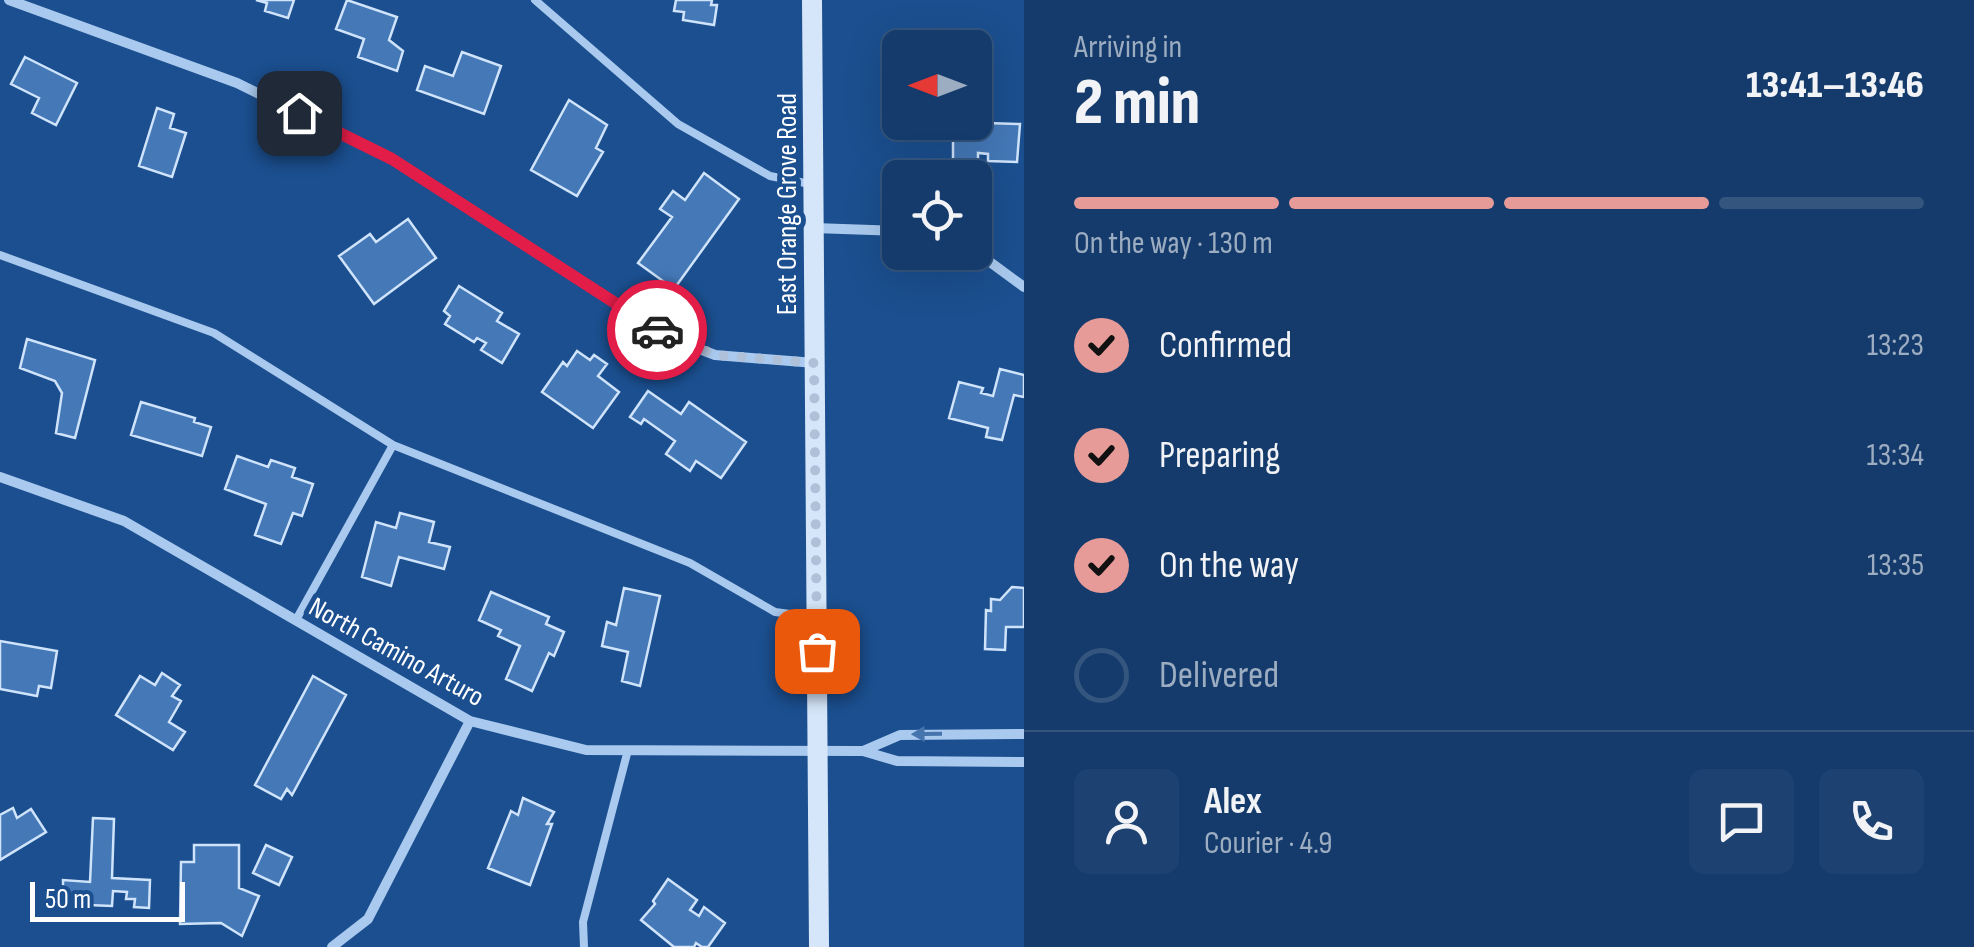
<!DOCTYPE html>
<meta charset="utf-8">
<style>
:root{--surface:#143b6b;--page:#1d4271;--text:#f1f3f6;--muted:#9dadc1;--line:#33557e;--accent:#e69b98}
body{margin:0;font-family:"Sofia Sans Condensed",sans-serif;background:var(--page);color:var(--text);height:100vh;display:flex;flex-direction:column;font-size:38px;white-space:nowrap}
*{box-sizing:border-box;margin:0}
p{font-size:32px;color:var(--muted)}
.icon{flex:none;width:55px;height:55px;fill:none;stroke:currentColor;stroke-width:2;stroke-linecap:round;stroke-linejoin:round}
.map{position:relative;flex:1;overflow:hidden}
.side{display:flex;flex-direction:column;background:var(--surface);width:950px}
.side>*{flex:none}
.needle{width:65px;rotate:270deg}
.buttons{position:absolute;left:882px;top:30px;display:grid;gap:20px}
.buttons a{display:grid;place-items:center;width:110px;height:110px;border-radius:15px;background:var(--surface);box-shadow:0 10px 40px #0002,0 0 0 2px var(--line);font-size:50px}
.scale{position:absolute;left:30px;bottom:25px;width:155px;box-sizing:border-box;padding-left:10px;border:5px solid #fff;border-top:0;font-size:28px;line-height:35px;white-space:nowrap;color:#fff;-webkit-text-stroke:8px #1b4f8f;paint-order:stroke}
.pin{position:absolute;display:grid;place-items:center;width:85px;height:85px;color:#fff;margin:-42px;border-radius:20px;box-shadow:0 5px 15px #0006}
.courier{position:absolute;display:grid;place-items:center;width:100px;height:100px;margin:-50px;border:8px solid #e11d48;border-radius:50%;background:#fff;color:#222;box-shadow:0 2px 12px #0007}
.head em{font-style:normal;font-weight:800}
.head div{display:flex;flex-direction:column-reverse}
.head{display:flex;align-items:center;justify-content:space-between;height:170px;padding:0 50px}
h1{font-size:65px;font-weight:800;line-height:75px}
.bar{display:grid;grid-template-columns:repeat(4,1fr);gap:15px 10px;align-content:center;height:120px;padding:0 50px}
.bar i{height:12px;border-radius:8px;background:var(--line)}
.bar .selected{background:var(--accent)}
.bar p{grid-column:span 4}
.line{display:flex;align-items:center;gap:25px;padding:0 50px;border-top:2px solid var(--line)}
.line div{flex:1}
.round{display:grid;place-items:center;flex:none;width:105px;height:105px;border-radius:15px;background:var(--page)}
ol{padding:0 50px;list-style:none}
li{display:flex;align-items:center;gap:30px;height:110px}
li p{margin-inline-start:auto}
li .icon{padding:10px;border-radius:50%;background:var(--accent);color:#111;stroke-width:4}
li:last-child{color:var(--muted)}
li i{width:55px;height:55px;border:5px solid var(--line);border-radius:50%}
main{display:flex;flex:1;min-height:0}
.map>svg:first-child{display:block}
.building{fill:#4478b7;stroke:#cfe3fa;stroke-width:2.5}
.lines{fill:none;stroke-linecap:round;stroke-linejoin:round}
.lane{stroke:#a9c9ee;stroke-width:8}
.street{stroke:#a9c9ee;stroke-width:10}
.secondary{stroke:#d6e6fa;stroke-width:20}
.oneway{fill:#4674ac}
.done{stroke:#afc1d8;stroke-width:10;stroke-dasharray:0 18}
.route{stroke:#e11d48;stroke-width:12}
.labels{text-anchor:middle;stroke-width:10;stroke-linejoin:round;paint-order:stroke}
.street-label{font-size:28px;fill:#fff;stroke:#1b4f8f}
</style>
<main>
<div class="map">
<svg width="1024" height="947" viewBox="0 0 1024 947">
<rect width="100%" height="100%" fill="#1b4f8f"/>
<path class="building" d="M256,0h38l-6,18 -23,-7 2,-8z
M347,0l50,17 -8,23 14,11 -6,20 -39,-14 6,-18 -28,-10z
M676,0h36l-1,5h6l-3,20 -31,-5 1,-8 -10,-1z
M462,52l39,14 -17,48 -67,-24 8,-24 28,10z
M25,57l52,26 -21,42 -24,-12 7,-15 -28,-14z
M569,100l38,25 -11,23 7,4 -26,44 -46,-26z
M157,108l17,6 -4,14 16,5 -14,44 -33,-11z
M953,122l67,2 -3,38 -29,-1v-7l-10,-1v29h-3v-4h-22z
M704,173l35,26 -65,90 -36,-26 34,-46 -12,-8 13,-18 12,9z
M408,219l28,39 -62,46 -35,-48 31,-22 6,8z
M459,286l43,27 -5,8 22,13 -17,29 -21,-13 5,-7 -9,-5 -3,4 -29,-18 5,-8 -6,-5z
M27,339l68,21 -20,78 -19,-5 6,-40 -7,-12 -35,-13z
M577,351l13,9 4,-5 13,9 -9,12 21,16 -26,36 -51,-36 21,-30 4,4z
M1000,369l24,6v22l-10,-2 -12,45 -16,-3 2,-9 -39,-10 10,-36 24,6 -2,5 12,3z
M648,391l33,23 8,-12 57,40 -25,36 -25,-17 -6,10 -24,-17 9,-13 -31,-22 -3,5 -11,-7z
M141,402l54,16 -1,4 17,5 -9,29 -71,-21z
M237,456l31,11 3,-7 24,8 -3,9 21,7 -11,32 -9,-3 -12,31 -26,-9 11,-31 -41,-15z
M400,513l34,9 -5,20 21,5 -6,22 -45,-12 -8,29 -29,-9 14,-55 20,6z
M1012,587l12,1v39h-18l-1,23 -20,-1 1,-39 5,1v-12l9,1z
M624,588l36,8 -20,90 -18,-5 6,-29 -26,-6 5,-24 9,3z
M491,592l58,25 -3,7 18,8 -10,24 -5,-3 -17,38 -26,-12 14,-33 -22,-10 3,-6 -22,-10z
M0,641l57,10 -6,37 -12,-2 -2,10 -37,-7z
M162,673l18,12 -8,11 9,5 -12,21 16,10 -12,18 -57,-35 24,-39 15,9z
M313,676l33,19 -54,100 -5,-6 -6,10 -26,-14z
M523,798l31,14 -7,12h5l-22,61 -42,-17 23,-57 7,4z
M13,808l4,10 14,-9 15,23 -46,28v-45z
M93,818l21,1 -2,59 38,2 -1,28 -15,-1 1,-8h-9l1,-7 -14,-1 -1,15 -49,-2v-24l27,2z
M194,845h45v43l20,8 -17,40 -21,-13 -41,1 1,-62h13z
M266,845l26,12 -13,28 -26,-12z
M668,879l29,21 -7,10 9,6 5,-9 21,16 -17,24h-6l-6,-4 -2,4h-20l-33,-27 14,-16 -2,-3z"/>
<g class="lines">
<path class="lane" d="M535,0l143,124 92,52 40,8
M0,255l214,78 179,112 -97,175
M393,445l297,118 85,49 38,5
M584,947l-1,-25 45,-172"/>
<path class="street" d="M9,0l228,83 155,76 274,177 49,19 100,8
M814,228l86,3
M975,251l49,36
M0,477l124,44 346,200 116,29 277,1
M1024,734l-124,1 -37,16 34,10 127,1
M332,947l36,-28 102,-198"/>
<path class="secondary" d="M812,0l7,947"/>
</g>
<defs><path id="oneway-solid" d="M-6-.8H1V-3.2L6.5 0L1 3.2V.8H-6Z" transform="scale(2.5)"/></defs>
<use class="oneway" href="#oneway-solid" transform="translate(927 734) rotate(179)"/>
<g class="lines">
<path class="done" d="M657,330l9,6 50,19 98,8 3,288"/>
<path class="route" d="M299,113l93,46 265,171"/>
</g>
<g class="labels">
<g class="street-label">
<text transform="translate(786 204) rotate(-90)" y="10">East Orange Grove Road</text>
<text transform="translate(397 651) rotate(29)" y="10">North Camino Arturo</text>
</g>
</g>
</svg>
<div class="buttons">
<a><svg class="needle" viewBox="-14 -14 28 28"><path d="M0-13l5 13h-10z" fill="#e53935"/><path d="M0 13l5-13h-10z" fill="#9dadc1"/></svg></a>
<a><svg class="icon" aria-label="locate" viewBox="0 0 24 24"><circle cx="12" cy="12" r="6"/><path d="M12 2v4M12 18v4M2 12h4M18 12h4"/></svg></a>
</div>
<div class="scale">50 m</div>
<div class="pin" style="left:817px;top:651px;background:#ea580c"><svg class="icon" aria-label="bag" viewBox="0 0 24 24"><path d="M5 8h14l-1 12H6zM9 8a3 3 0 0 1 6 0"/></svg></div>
<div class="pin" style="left:299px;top:113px;background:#1f2937"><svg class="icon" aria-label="home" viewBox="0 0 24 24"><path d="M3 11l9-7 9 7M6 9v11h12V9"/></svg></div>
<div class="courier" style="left:657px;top:330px"><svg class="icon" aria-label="car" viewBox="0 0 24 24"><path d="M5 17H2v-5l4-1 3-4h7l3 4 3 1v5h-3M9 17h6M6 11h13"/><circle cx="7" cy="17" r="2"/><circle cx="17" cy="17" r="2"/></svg></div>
</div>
<section class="side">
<div class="head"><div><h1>2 min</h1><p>Arriving in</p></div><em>13:41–13:46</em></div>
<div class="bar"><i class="selected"></i><i class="selected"></i><i class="selected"></i><i></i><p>On the way · 130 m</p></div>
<ol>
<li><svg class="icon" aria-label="check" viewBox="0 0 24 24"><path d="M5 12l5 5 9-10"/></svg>Confirmed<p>13:23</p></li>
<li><svg class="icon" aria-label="check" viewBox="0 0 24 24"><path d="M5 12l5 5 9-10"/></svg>Preparing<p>13:34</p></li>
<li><svg class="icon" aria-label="check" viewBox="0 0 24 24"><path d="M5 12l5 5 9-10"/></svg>On the way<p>13:35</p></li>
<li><i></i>Delivered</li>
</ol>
<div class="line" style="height:180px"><a class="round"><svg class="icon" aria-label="person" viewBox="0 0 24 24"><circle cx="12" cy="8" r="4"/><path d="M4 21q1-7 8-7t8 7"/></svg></a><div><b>Alex</b><p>Courier · 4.9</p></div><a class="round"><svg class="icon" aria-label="chat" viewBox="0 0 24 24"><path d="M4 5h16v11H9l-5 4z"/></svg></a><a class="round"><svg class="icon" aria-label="phone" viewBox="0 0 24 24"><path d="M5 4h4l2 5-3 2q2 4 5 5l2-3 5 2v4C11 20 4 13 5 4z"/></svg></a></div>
</section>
</main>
